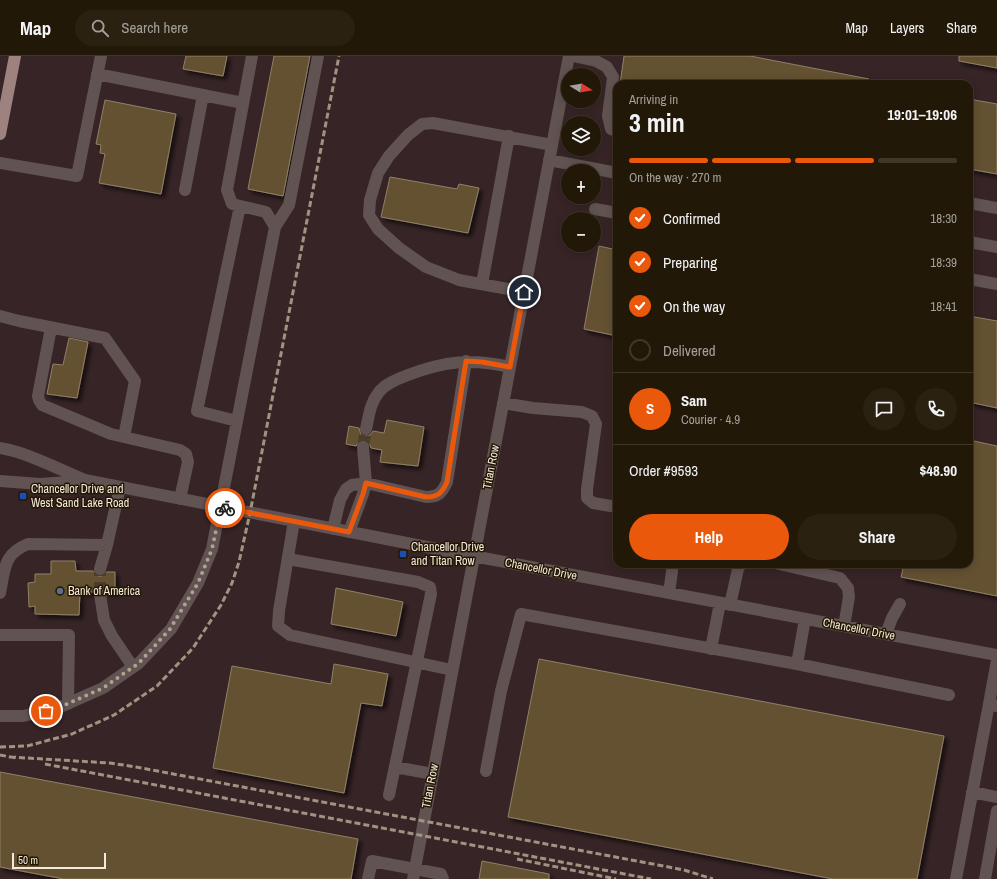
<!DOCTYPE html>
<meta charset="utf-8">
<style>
:root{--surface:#221807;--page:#2a2111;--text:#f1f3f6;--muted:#a2a09b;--line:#3f3728;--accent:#ea580c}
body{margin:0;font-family:"Archivo Narrow",sans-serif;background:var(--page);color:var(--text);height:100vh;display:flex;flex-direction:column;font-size:15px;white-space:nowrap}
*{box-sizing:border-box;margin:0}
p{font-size:13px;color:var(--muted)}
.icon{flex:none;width:22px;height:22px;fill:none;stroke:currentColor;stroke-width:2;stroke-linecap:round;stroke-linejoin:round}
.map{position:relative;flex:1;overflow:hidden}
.drawer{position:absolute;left:613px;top:24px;width:360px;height:488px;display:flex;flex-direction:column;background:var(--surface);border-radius:12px;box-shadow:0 2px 10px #0003,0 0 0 1px var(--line)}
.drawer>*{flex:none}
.needle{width:26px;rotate:101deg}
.tools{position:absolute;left:561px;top:12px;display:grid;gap:8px}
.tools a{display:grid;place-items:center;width:40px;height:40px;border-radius:50%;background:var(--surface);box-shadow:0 2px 10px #0003,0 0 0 1px var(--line);font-size:20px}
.scale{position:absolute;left:12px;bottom:10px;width:94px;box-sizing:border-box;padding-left:4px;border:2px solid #f3eadc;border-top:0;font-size:11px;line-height:14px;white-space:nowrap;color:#f3eadc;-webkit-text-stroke:3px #231702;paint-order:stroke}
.pin{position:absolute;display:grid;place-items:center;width:34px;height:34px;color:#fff;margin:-17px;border:2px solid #fff;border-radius:50%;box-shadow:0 1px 4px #0007}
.courier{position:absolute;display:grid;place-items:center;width:40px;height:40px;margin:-20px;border:3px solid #ea580c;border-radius:50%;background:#fff;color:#222;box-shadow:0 1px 5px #0007}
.summary em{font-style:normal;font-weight:700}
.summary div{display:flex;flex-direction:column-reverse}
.summary{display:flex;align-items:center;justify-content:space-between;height:68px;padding:0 16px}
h1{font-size:26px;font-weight:700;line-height:30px}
.bar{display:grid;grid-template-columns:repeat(4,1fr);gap:6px 4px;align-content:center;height:48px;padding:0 16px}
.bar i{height:5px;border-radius:3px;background:var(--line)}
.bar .selected{background:var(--accent)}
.bar p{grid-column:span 4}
.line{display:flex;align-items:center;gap:10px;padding:0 16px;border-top:1px solid var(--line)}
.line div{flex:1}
.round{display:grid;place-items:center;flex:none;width:42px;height:42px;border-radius:21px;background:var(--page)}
ol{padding:0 16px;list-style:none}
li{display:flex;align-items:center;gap:12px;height:44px}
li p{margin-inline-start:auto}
li .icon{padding:4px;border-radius:50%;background:var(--accent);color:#fff;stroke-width:4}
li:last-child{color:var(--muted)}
li i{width:22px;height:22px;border:2px solid var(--line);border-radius:50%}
.cta{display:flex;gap:8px;margin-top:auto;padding:8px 16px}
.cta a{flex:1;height:46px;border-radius:24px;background:var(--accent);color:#fff;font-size:16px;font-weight:700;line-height:46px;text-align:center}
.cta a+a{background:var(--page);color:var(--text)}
header{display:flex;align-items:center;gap:24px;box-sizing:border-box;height:56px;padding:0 20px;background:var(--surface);border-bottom:1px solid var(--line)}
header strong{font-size:19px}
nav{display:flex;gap:22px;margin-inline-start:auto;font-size:14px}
.search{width:280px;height:36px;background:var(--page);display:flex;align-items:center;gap:10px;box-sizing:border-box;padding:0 14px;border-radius:22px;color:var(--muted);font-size:15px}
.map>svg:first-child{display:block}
.industrial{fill:#372426;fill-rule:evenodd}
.building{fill:#635133;stroke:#908067;filter:url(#shadow)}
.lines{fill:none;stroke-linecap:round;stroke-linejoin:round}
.minor-tunnel{stroke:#4b3e29;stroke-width:12;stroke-dasharray:12 6;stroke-linecap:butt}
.minor{stroke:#615351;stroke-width:12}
.major{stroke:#9e827f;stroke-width:12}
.rail{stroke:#9f9482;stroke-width:3;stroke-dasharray:6 3;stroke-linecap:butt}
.done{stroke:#aea392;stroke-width:4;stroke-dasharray:0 7.2}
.route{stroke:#ea580c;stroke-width:5}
.transit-dot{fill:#1a4fb4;stroke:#231702;stroke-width:1.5}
.service-dot{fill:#5c6f8a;stroke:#231702;stroke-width:1.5}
.labels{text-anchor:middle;stroke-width:3;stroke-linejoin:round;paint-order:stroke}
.street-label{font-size:12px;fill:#f3eadc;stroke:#231702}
.poi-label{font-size:12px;fill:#f3eadc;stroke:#231702;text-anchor:start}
</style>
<header>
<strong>Map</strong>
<div class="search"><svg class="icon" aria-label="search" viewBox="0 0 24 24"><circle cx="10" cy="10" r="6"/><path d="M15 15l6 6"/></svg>Search here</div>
<nav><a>Map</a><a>Layers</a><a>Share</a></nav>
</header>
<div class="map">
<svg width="997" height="823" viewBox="0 0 997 823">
<defs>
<filter id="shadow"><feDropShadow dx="3.5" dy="3.5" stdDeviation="2" flood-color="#0009"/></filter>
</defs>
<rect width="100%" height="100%" fill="#2d2009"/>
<path class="industrial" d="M0,0h997v823h-997zM568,19h26v26h-26zM617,28h352v480h-352zM568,67h26v26h-26zM568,115h26v26h-26zM568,163h26v26h-26z"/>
<path class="building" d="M186,0h41l-4,20 -40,-7z
M274,0h36l-27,140 -35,-7z
M624,0h126l119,23 -1,5h-248z
M959,0h38v12l-38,-7z
M969,43l28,5v70l-28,-5z
M105,44l71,14 -15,80 -62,-11 6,-29 -5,-1 1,-8 -5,-1z
M390,121l67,12 2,-5 20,4 -11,45 -87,-16z
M599,190l18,4v86l-33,-7z
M969,260l28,5v87l-28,-6z
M69,282l19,4 -11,56 -30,-4 6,-30 10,1z
M387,364l37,7 -6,39 -38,-4 2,-12 -11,-2 -2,-5 -3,-3 -7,1 -3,5 -10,-2 3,-18 10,2 2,7 7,1 3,-2 2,-3 11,2z
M969,384l28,6v150l-96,-19 3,-13h65z
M51,505h24l1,10h17l5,5h4l5,-4h8v20h-8l-4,-5h-4l-4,1 -2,4h-13l-1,23 -44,-1v-8l-6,1 -1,-24 7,-1v-8h16z
M336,532l67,14 -7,34 -65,-12z
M539,603l405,77 -27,143h-84l-325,-62z
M334,608l54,10 -6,32 -21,-3 -17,90 -131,-25 19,-102 99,18z
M0,716l358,67 -7,40h-287l-64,-12z
M482,805l67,13v5h-70z"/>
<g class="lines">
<path class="minor-tunnel" d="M363,391l3,-18
M100,538v-25"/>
<path class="minor" d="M573,0l23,5 11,6 6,10 -5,39 3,13 6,2
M97,18l146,29
M549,104l68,13
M0,107l77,13 24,-120
M185,134l18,-95
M969,147l28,5
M595,153l22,4
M275,171l14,-22 29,-149
M969,186l28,5
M969,223l28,5
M482,228l27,-148
M524,236l-65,-12 -33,-13 -27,-19 -21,-19 -9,-14 1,-15 8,-27 11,-17 19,-21 14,-11 11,-1 119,22
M0,260l19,5 86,17 30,43 -11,56
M51,272l-13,68 1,4 3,5 69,29 69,16 6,4 2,8 -8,37
M503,347l30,5 49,4 10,4 4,8 -9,65v9l6,5 24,4
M237,365l-40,-10 43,-205
M366,373c3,-13 4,-26 13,-37 7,-9 19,-13 29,-17 37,-14 63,-17 102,-8
M0,392c29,5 58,21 85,32l388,76 524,99
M0,425l40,3 43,-3
M294,465l-15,90 -1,15 12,9 162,35
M333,473l7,-29 6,-11 6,-4 14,-2 60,14c12,0 16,-4 21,-15l19,-121
M349,476l14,-38 3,-11 -3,-36
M288,503l130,23 12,5 1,7 -42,201
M779,508l61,14 8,10 1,9 -5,29
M100,513l7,-24
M0,537c5,-24 3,-39 28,-49l79,1 13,-58
M669,537l4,-29
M100,538l4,26 8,16 21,31
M730,549l8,-36 3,-5
M886,578l6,-16 8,-14
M0,579h69l-1,69
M711,593l9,-46
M997,604l-8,44 8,2
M797,608l152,31
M0,660h23l35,-8 45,-20 36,-25 32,-34 27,-46 14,-34 63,-322 -9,-15 -34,-8 -5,-14 25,-134
M395,711l38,7
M486,715l15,-80 20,-77 276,50 8,-45
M972,736l25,5
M368,823l4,-18 69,13 2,5
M413,823l156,-823
M956,823l33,-175
M985,823l12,-68"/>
<path class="major" d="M0,78l15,-78"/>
<path class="rail" d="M0,691l27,-1 45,-12 42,-19 43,-29 36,-38 28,-43 11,-22 7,-21 11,-49 89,-457
M0,699l16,3
M10,701l100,6 26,4 522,98 26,5 29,9
M45,708l606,115
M517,803l99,20"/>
</g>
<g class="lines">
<path class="done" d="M46,655l12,-3 45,-20 36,-25 31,-34 28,-46 14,-34 9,-42 4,1"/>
<path class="route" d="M225,452l124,24 14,-38 3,-11 60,14c12,0 16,-4 21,-15l19,-121 16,1 28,5 14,-75"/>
</g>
<g class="transit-dot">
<rect x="19" y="436" width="8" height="8" rx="2"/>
<rect x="399" y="494" width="8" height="8" rx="2"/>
</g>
<circle class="service-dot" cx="60" cy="535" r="4"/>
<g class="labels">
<g class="street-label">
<text transform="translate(491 411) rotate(-79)" y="4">Titan Row</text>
<text transform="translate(541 513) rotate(11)" y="4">Chancellor Drive</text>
<text transform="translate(859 573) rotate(11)" y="4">Chancellor Drive</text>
<text transform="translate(430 730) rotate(-79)" y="4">Titan Row</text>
</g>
<g class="poi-label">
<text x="31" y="437">Chancellor Drive and<tspan x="31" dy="14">West Sand Lake Road</tspan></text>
<text x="411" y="495">Chancellor Drive<tspan x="411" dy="14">and Titan Row</tspan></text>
<text x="68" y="539">Bank of America</text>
</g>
</g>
</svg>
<div class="tools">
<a><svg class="needle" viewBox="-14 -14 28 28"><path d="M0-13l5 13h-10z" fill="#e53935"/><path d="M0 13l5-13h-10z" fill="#a2a09b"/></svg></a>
<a><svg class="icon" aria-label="layers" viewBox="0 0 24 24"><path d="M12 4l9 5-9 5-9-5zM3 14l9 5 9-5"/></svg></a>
<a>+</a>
<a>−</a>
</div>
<div class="scale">50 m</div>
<div class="pin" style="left:46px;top:655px;background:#ea580c"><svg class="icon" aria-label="bag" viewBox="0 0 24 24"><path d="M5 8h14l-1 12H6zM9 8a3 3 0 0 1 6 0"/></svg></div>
<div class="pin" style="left:524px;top:236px;background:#1f2937"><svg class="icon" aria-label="home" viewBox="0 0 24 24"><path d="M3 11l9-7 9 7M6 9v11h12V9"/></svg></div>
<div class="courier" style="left:225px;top:452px"><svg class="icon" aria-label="bike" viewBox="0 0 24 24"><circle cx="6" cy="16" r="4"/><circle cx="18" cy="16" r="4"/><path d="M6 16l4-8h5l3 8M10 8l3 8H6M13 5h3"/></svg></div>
<section class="drawer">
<div class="summary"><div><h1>3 min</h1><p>Arriving in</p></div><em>19:01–19:06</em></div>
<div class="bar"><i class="selected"></i><i class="selected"></i><i class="selected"></i><i></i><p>On the way · 270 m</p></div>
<ol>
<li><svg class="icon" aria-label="check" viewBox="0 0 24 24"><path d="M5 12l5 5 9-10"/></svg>Confirmed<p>18:30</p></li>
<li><svg class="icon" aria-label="check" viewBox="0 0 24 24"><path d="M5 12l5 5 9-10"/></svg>Preparing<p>18:39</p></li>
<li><svg class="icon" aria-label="check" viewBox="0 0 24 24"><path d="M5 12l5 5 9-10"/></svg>On the way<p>18:41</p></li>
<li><i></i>Delivered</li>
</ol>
<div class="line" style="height:72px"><b class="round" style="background:var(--accent);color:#fff">S</b><div><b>Sam</b><p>Courier · 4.9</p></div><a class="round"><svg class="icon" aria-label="chat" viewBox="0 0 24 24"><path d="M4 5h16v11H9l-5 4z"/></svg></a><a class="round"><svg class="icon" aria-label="phone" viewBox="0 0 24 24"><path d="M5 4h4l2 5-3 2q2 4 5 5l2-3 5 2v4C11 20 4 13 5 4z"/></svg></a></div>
<div class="line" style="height:52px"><div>Order #9593</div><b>$48.90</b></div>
<div class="cta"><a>Help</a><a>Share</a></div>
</section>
</div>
